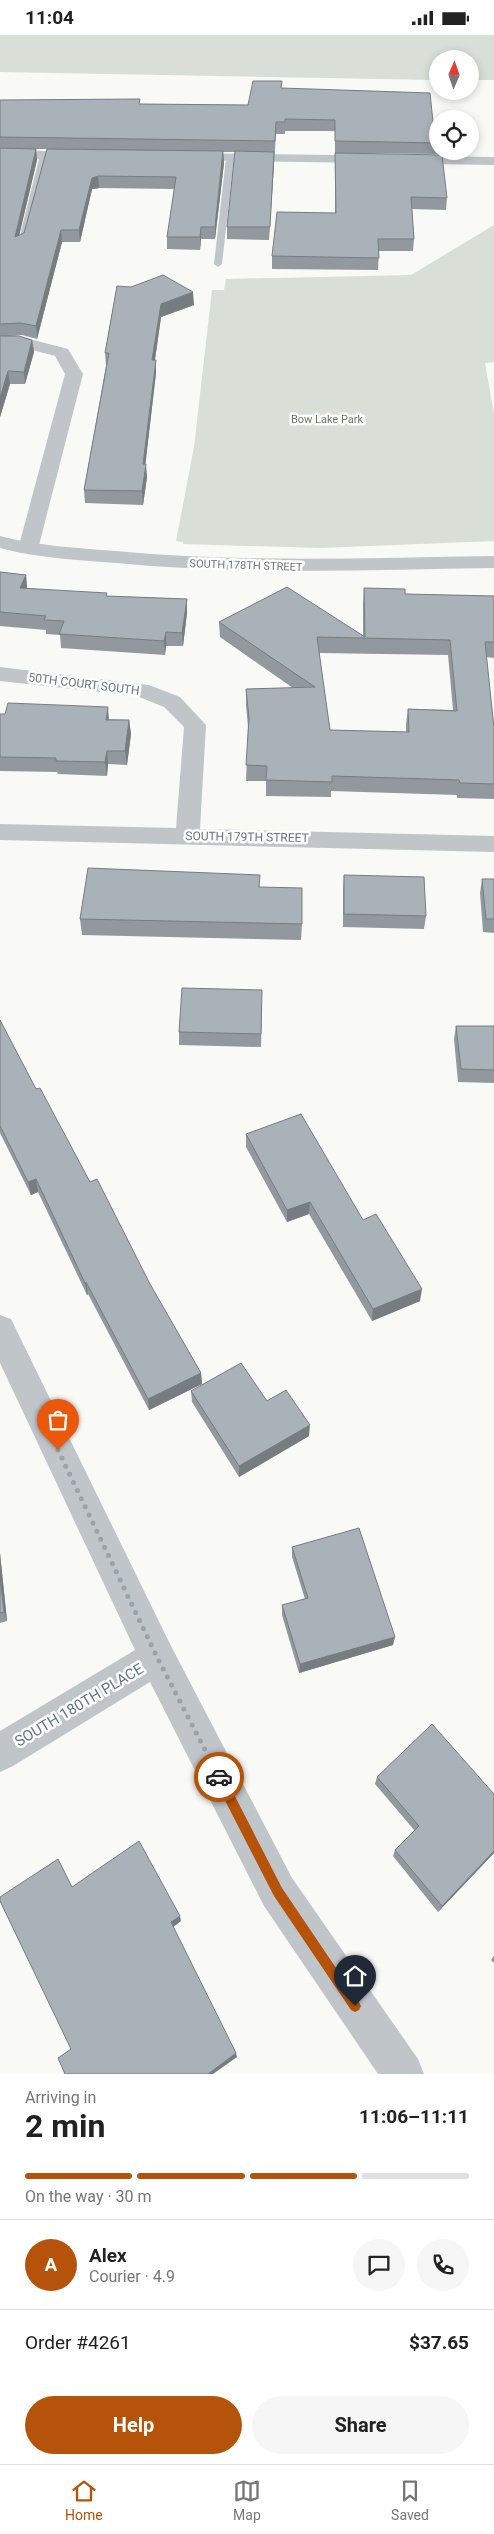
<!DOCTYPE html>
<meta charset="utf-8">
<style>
:root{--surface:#fff;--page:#f6f6f6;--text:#222;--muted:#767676;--line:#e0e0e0;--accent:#b45309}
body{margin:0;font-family:Roboto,sans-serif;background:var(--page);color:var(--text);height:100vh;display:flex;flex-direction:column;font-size:19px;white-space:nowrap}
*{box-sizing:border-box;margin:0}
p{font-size:16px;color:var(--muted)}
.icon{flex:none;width:28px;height:28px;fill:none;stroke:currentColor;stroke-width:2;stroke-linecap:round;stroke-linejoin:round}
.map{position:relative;height:2039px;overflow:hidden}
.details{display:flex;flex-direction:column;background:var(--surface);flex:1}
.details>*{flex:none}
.needle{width:32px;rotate:2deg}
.fabs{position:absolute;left:429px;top:15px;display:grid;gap:10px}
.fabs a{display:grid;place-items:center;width:50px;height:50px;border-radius:50%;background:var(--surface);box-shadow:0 2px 8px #0003;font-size:25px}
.pin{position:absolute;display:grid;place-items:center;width:42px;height:42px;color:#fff;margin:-51px -21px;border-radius:50% 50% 50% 0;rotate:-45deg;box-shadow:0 0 5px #0007}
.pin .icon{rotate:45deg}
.courier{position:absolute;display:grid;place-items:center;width:50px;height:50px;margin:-25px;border:4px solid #b45309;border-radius:50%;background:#fff;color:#222;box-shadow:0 1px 6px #0007}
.head em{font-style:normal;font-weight:700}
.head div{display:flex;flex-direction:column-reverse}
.head{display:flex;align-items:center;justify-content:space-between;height:85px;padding:0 25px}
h1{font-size:32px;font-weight:700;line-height:38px}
.bar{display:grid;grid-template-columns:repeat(4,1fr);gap:8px 5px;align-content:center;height:60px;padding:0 25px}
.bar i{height:6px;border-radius:4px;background:var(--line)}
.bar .current{background:var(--accent)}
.bar p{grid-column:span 4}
.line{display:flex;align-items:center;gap:12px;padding:0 25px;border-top:1px solid var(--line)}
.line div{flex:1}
.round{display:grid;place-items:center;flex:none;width:52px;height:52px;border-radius:26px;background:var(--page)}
.button{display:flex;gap:10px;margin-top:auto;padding:10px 25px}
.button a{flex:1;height:58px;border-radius:30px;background:var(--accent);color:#fff;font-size:20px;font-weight:700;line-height:58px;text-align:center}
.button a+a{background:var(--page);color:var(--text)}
.status{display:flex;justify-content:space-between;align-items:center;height:35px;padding:0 25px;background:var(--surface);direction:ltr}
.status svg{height:14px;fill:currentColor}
.tab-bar{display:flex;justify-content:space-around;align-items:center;height:70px;border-top:1px solid var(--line);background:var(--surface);font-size:14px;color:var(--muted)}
.tab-bar a{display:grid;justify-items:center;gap:2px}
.tab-bar .current{color:var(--accent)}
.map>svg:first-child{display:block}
.green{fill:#d9ded6}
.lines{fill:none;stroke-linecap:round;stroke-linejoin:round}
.service{fill:#c0c5c9;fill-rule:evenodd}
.minor{fill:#c0c5c9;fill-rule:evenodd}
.tertiary{fill:#c0c5c9;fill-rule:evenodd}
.wall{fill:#91999e;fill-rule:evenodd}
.shaded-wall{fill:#767d81}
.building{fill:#a9b2b8;stroke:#767d81;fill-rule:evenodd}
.route{fill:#b45309}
.done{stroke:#98a3aa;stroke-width:5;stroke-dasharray:0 9}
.labels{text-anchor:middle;stroke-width:5;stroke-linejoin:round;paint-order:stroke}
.far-park-label{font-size:11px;fill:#677963;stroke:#fff}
.far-street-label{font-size:11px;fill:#647581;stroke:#fff}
.street-label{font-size:12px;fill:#647581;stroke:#fff}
.near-street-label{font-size:15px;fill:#647581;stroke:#fff}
</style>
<div class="status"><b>11:04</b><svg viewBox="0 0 49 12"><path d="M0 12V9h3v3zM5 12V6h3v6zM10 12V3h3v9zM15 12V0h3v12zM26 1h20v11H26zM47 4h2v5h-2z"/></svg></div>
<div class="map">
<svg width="494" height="2039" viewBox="0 0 494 2039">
<rect width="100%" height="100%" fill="#f9f9f6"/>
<path class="green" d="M0,0h494v45h-24v-21h-32l-1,21 -437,-8z
M494,190v137l-9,1 9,51v127l-174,7 -137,-4v-2l-7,-1 18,-94 18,-157h12l2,-11 185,-4z"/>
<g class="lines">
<path class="service" d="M44,118l4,2 -24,90 -7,2 23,-92z
M230,121l4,2 -12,106 -4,3 -4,-3 12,-106z"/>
<path class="minor" d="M0,115l83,2 7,4 -7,4 -83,-2z
M186,118l308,4v8l-313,-5 -2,-3 2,-3z
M0,302h22l46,12 15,25 -45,175 -3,4h-14l-3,-4 47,-175 -10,-18 -34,-9h-21z
M0,632l149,18 31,12 26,28 -6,104 294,7v16l-494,-12v-16l176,4 8,-101 -20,-20 -27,-11 -137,-15z
M0,1280l11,4 159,325 122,234 126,181 6,15h-46l-114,-168 -114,-224 -137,84 -13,6v-41l135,-81 -135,-287z"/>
<path class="tertiary" d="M0,501c38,10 77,12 116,15 126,12 252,7 378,5v12c-127,2 -252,7 -378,-5 -39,-3 -78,-5 -116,-15z"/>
</g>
<path class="wall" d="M282,53l151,34h5v29h2v3l-105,-1v-22h-50v3h-9l-7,106 -42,-1v-12l8,-75 -49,-1h37l1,12 -9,76h-14l-1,11 -33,-1v-12l8,-48 -76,-1 -7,1 -12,53h-18l-25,97 -15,-4 -12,1 22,4 2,12 -9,32h-15l-10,33v-317l141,4 107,1zM36,114h11l-23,84 -5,2 18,-75z
M335,118l112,45 -1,12 -34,-1 2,30 -1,12h-34l-1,19 -106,-1v-13l63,-43z
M117,251l77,19 -33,12 -6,43h1v13l-11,91 2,13 -4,28 -58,-2 -1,-13 22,-124 -1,-13z
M0,537l26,3 1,13 81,8 79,3v14l-4,33h-17l-1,9 -104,-7 -1,-13 -14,-1v-4l-46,-4z
M364,553l41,6 89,2v62l-8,-1 8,71v71l-37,-1v-3l-126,-4v6l-65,-1v-15h-20l2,-54 -2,-22v-16l47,-1 -73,-51 -1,-15 144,14v-32zM319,618l129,2 5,55 -45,-1 -2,15v8l-76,-2z
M0,679l129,6 2,14 -4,31 -19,-1 -1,12 -49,-2 -1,-2 -57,-1z
M344,840l82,41 -2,13 -81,-2v-38z
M482,844h12v54l-11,-1 -3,-39z
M260,852l42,37 -1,16 -219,-5 -2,-16z
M262,969l-1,43 -82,-2v-13z
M0,985l36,69 165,284 1,11 -53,26 -61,-116 -1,1 -49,-103 -7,3 -31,-62z
M456,991h38v57l-36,-1 -4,-43z
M246,1099l117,86 57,81 -48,20 -63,-107 -22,8 -41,-75z
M191,1356l76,10 42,35 -70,41 -47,-75z
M292,1512l101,98 -94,28 -17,-58v-10l23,-6 -13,-42z
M0,1518l7,68 -7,2z
M377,1742l117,17v59l-56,59 -45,-56 2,-6 20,-19 -40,-47z
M494,1921v7l-3,-3z"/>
<path class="shaded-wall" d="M36,114l1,11 -21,89 -1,-12z
M223,116l1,12 -9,76v-12z
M274,117v12l-5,76 1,-13z
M98,141l1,12 -7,1 -12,53 -1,-12 13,-52z
M201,192v12l-1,11v-13z
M61,195l1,12 -25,97 -1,-13z
M193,257l1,13 -33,12 -8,56 -1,-13 9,-56z
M32,305l2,12 -9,32 -1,-12z
M156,325v13l-12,104 -1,-13z
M8,336l2,13 -10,33v-19z
M146,429l1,13 -4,28 -1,-14z
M26,540l1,13h-7z
M187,564v14l-4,33 -1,-13z
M166,597v14l-1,9 -1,-14z
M108,672l1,14 -3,-1z
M129,685l2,14 -4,31 -2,-14z
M107,716l1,13 -1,12 -2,-14z
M36,1144l2,13 -7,3 -3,-13z
M310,1167l-1,12 -22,8v-12z
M86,1247l2,12 -1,1 -2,-12z
M422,1254l-2,12 -48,20 1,-12z
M201,1338l1,11 -53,26 -1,-11z
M310,1390l-1,11 -70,41v-11z
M0,1518l7,68 -3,-9 -4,-35z
M395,1602l-2,8 -94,28 1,-9z
M494,1816v2l-56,59 4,-6z
M180,1881l1,5 -9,7 -1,-6z
M236,2018l1,4 -24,17h-5z"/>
<path class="building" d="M253,46h29l-1,7 149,5 3,29h5v21l-103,-2v-21l-50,-1v3h-9l-1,19 -275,-4v-37l140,-1 -1,5 109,1z
M0,113l36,1 -21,88 9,-4 23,-84 176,2 -8,76h-14l-1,10h-33l9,-60 -78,-1 -6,2 -13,52h-18l-25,96 -15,-3 -21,1z
M235,116l39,1 -4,75h-43z
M335,118l107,2 5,43 -36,-1 3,42h-36l1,19 -107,-2 5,-44 59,1z
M163,240l30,17 -32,12 -9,56h4l-13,104h3l-4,27 -58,-1 25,-137h-4l12,-67 14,1z
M0,301h19l13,4 -8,32 -16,-1 -8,27z
M0,537l26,3 -6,13 87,5 -1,3 81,3 -5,34 -16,-1 -2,9 -105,-7 5,-13 -20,-1 2,-4 -46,-4z
M287,552l78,50 -1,-49 41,1v5l89,2v46h-9l9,86v56l-34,-1 -1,-3 -127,-4v6l-66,-2 1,-14 -21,-1 3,-47 -3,-29 69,-2 -96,-65zM317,602l133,3 7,71 -49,-2 1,23 -79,-2z
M8,668l100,4 -2,13h23l-4,31h-18l-2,11 -49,-1v-3l-56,-1v-43h5z
M88,833l172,7 -1,12 43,1v36l-222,-5z
M344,840l80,2 2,39 -82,-2z
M482,844h12v40h-8z
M182,953l80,2 -1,44 -82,-2z
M0,985l36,69 4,-1 50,94 7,-3 53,105 51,89 -53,26 -62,-117 -1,1 -49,-104 -8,3 -28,-56z
M456,991h38v44l-33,-1z
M301,1079l62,106 13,-6 46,75 -49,20 -63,-107 -23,8 -41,-76z
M241,1328l26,38 19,-11 24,35 -71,41 -48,-75z
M359,1493l36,109 -95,27 -18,-59 26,-7 -16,-51z
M0,1542l4,35 -4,1z
M432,1689l62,70v57l-52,55 -47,-56 24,-24 -42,-49z
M139,1806l41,75 -9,6 65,131 -28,21h-143l-7,-16 13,-9 -71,-148v-4l58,-38 14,28z"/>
<path class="route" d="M219,1736l4,2 59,115 77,114 2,4 -2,4 -4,2 -4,-2 -77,-114 -59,-115v-8z"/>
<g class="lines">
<path class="done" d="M58,1415l99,207 62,120"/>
</g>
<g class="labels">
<g class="far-park-label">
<text x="327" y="388">Bow Lake Park</text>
</g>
<g class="far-street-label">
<text transform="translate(246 530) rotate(2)" y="4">SOUTH 178TH STREET</text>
</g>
<g class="street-label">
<text transform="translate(84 649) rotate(7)" y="4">50TH COURT SOUTH</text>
<text transform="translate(247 802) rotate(1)" y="4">SOUTH 179TH STREET</text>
</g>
<g class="near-street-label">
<text transform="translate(79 1670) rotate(-31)" y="5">SOUTH 180TH PLACE</text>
</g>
</g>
</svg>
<div class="fabs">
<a><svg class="needle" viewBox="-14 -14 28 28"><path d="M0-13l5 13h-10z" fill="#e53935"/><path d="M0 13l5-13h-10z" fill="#767676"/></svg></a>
<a><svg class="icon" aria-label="locate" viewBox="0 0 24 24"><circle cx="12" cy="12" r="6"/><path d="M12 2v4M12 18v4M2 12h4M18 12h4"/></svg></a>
</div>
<div class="pin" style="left:58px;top:1415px;background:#ea580c"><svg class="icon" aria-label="bag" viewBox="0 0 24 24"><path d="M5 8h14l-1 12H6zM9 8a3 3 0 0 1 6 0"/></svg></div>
<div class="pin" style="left:355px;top:1971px;background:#1f2937"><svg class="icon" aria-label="home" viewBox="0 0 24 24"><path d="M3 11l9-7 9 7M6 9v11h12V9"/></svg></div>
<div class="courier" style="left:219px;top:1742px"><svg class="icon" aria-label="car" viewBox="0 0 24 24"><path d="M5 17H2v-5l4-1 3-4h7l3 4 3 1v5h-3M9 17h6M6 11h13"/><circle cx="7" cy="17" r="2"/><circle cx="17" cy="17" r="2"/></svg></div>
</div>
<section class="details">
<div class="head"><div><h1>2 min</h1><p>Arriving in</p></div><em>11:06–11:11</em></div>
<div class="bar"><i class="current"></i><i class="current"></i><i class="current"></i><i></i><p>On the way · 30 m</p></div>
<div class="line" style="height:90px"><b class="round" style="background:var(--accent);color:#fff">A</b><div><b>Alex</b><p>Courier · 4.9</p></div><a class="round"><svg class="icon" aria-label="chat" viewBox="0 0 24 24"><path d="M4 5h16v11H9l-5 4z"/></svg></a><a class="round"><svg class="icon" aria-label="phone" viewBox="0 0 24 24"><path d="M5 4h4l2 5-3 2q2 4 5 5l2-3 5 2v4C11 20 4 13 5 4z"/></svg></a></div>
<div class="line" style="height:65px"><div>Order #4261</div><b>$37.65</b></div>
<div class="button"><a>Help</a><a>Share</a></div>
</section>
<nav class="tab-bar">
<a class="current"><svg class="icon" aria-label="home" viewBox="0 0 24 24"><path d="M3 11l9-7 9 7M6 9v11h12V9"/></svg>Home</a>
<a><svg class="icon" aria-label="map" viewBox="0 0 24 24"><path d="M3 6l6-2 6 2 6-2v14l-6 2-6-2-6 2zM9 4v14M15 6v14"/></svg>Map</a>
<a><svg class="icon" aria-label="saved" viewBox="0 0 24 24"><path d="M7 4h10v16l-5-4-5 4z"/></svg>Saved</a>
</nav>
